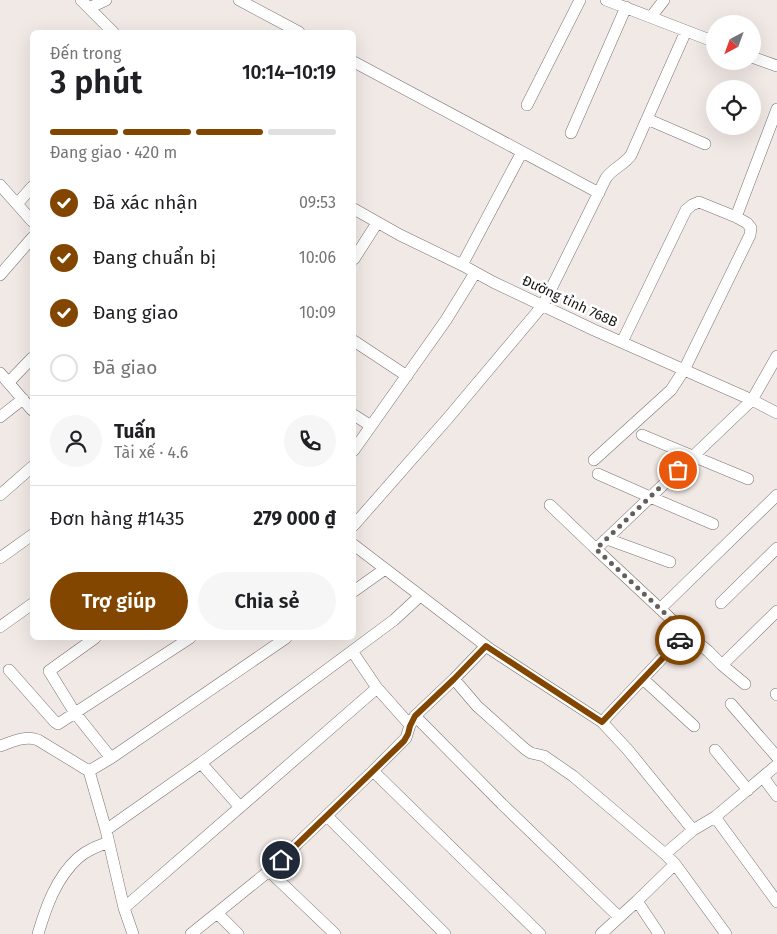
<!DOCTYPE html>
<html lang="vi">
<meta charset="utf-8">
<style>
:root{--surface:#fff;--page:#f6f6f6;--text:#202124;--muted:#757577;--line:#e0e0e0;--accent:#834601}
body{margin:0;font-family:"Fira Sans",sans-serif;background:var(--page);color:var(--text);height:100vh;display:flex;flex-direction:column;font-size:19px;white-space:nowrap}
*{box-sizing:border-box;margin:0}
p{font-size:16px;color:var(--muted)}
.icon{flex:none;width:28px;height:28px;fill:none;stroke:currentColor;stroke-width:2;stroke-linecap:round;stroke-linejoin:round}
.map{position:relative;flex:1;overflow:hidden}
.details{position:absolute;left:30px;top:30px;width:326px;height:610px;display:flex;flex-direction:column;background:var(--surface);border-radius:8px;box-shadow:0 5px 20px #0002}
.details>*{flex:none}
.needle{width:32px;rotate:221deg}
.buttons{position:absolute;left:706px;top:15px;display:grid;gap:10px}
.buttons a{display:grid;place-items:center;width:55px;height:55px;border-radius:50%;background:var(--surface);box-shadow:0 5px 20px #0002;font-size:25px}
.pin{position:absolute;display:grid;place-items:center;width:42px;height:42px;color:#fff;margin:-21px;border:2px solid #fff;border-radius:50%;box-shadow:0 1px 5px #0007}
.courier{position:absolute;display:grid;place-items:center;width:50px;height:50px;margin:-25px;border:4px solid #834601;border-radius:50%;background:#fff;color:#222;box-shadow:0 1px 6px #0007}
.head em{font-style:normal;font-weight:600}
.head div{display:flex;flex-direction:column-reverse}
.head{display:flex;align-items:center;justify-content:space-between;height:85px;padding:0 20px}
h1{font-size:32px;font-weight:600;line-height:38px}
.bar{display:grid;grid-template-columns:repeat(4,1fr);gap:8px 5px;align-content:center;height:60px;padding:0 20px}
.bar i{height:6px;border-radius:4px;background:var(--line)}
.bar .on{background:var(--accent)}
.bar p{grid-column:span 4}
.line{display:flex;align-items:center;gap:12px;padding:0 20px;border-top:1px solid var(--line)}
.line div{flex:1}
.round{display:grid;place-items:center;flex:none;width:52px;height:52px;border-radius:26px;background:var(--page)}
ol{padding:0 20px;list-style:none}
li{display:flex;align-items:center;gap:15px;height:55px}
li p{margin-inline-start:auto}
li .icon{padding:5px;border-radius:50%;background:var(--accent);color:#fff;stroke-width:4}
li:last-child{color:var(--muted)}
li i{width:28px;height:28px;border:2px solid var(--line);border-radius:50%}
.action{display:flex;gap:10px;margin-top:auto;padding:10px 20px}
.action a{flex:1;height:58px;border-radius:30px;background:var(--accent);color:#fff;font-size:20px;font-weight:600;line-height:58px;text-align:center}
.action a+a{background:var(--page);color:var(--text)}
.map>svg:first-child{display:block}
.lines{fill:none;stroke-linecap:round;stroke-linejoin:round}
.minor-casing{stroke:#7a736f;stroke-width:12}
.minor{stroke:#fff;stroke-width:11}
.done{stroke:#645f5d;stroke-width:5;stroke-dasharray:0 9}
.route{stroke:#834601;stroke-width:6}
.labels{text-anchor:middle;stroke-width:5;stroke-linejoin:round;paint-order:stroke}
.street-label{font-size:14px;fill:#181514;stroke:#fff}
</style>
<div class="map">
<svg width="777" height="934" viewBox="0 0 777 934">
<rect width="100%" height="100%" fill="#f1e9e5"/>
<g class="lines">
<g class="minor-casing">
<path id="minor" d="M81,0l32,32
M239,0l60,32
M606,0l109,42
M89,8l17,-8
M651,17l13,-17
M752,57l25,9
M354,62l245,131
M527,105l53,-105
M647,119l58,25
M571,133l55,-126
M0,185l32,36
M17,204l15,-17
M354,209l46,26 62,30 31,17 101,48 158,70 25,13
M354,259l23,-36
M462,265l60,-113
M0,275l32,-37
M354,341l53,35
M622,342l64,-132 6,-5 7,-3 37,15 41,-108
M777,356l-25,44 -156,149 90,84 22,18 14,14 55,-54
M0,373l32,37
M9,382l23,-24
M354,415l17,11
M0,417l23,-18
M642,435l106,44
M354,450l92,-130 29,-47
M594,460l77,-70 13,-20 66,-135 1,-7 -4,-5 -11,-6
M598,474l52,23 63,27
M0,495l32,-28
M550,505l46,44
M354,525l94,-107 95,-113 63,-127c7,-10 18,-13 25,-23l55,-124
M605,540h5l60,22
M354,545l136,104 112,73 26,28 65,80
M0,558l32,-23
M354,591l31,-22
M721,603l56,-55
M660,609l117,-114
M0,627l32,-23
M95,638l-46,33 26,42 36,45
M352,651l25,37 33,37
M722,665l23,19
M9,670l46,52 3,2 132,-86
M454,679l23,27 48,43 6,4 13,3 29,20 92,78 10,10 51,70
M643,679l51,47
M776,694l1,1
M731,704l46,53
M415,716l87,88 117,113
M602,722l84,-89
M0,746c12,-4 25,-11 38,-6l51,31 17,59 18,78 9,26
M715,750l33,40
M201,763l39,44
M89,771l22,-13 175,-120
M373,771l167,163
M763,777l14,19
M327,816l118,118
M715,817l62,85
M106,830l95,-67 193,-143 26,-24
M665,854l28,-24 22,-13 62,-52
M269,871l66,63
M124,908l253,-220
M217,913l21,21
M38,934c8,-27 18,-56 40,-76 9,-8 20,-12 31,-16
M191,934l78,-63 104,-100 33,-33 4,-13 5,-9 39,-37 32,-33
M601,934l36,-33
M659,934l-22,-33 38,-37"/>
</g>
<use href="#minor" class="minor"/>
</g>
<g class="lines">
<path class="done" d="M678,470l-82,79 90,84 -6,7"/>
<path class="route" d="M281,860l123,-119 4,-7 2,-8 5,-10 39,-37 32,-33 116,76 78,-82"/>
</g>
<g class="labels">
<g class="street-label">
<text transform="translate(570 301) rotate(25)" y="5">Đường tỉnh 768B</text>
</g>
</g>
</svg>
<div class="buttons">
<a><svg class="needle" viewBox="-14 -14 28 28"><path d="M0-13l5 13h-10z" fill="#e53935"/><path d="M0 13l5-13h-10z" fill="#757577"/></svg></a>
<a><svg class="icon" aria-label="locate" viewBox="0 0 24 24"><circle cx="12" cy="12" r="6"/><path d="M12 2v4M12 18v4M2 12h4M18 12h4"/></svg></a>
</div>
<div class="pin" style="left:678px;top:470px;background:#ea580c"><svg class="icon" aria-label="bag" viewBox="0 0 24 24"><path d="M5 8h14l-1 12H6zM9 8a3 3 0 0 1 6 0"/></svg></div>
<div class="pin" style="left:281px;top:860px;background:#1f2937"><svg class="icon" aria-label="home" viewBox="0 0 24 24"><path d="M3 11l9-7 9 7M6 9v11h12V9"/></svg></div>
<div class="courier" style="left:680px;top:640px"><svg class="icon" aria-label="car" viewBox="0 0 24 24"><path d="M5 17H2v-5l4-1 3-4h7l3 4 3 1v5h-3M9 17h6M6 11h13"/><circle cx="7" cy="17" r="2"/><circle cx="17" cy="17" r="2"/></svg></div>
<section class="details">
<div class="head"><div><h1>3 phút</h1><p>Đến trong</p></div><em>10:14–10:19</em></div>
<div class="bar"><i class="on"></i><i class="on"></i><i class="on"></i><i></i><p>Đang giao · 420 m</p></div>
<ol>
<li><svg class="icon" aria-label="check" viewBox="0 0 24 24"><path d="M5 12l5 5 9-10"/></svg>Đã xác nhận<p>09:53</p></li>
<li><svg class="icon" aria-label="check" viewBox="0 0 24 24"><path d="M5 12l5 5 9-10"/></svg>Đang chuẩn bị<p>10:06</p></li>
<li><svg class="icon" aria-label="check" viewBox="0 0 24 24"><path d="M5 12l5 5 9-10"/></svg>Đang giao<p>10:09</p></li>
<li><i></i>Đã giao</li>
</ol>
<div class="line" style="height:90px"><a class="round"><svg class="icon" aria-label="person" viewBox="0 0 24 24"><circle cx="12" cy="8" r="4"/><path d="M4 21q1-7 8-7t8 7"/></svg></a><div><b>Tuấn</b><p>Tài xế · 4.6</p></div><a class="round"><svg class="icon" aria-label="phone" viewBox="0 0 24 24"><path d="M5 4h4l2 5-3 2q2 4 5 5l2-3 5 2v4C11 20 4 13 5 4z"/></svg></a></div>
<div class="line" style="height:65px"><div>Đơn hàng #1435</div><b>279 000 ₫</b></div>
<div class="action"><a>Trợ giúp</a><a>Chia sẻ</a></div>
</section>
</div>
